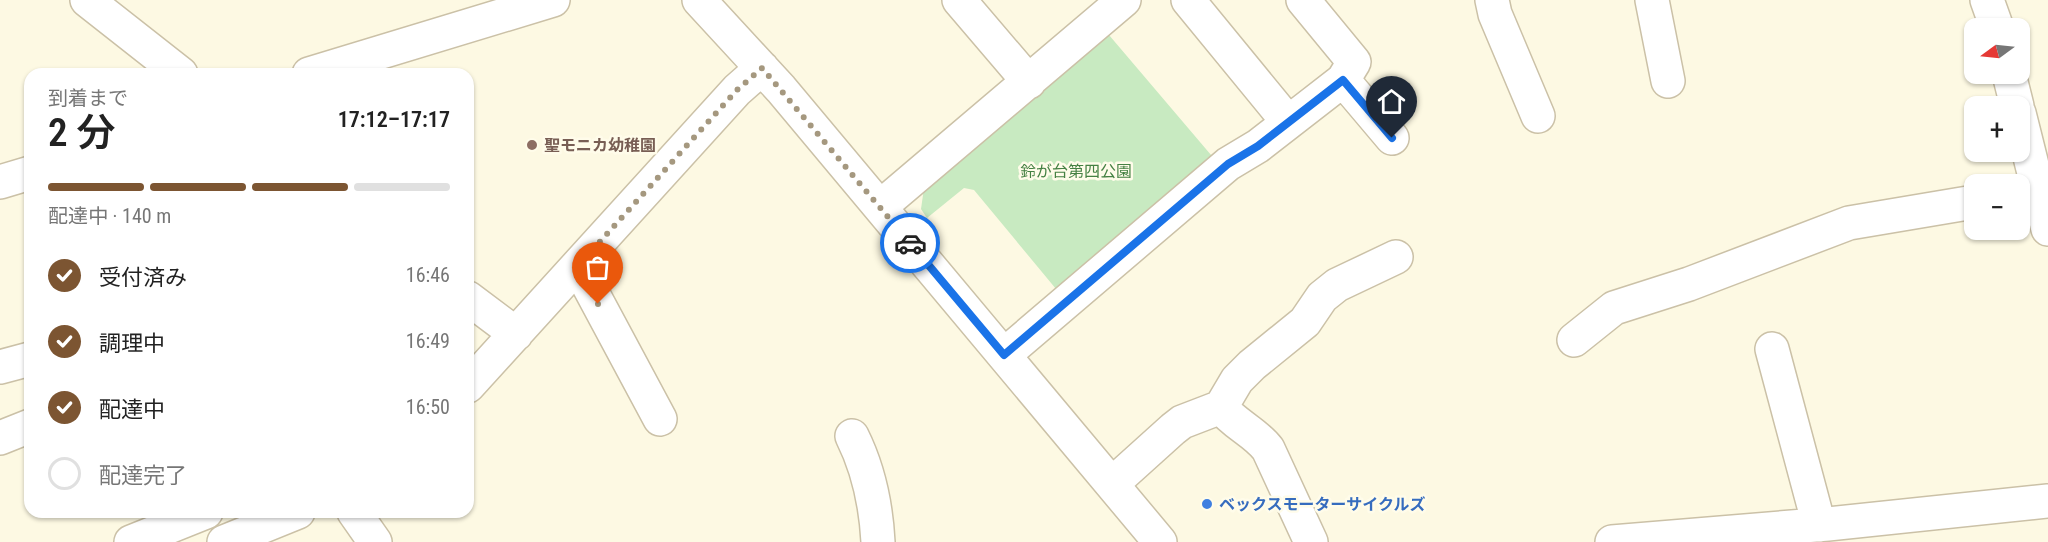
<!DOCTYPE html>
<html lang="ja">
<meta charset="utf-8">
<style>
:root{--surface:#fff;--page:#f6f6f6;--text:#222;--muted:#767676;--line:#e0e0e0;--accent:#7c5532}
body{margin:0;font-family:"Roboto Condensed","Noto Sans JP",sans-serif;background:var(--page);color:var(--text);height:100vh;display:flex;flex-direction:column;font-size:22px;white-space:nowrap}
*{box-sizing:border-box;margin:0}
p{font-size:20px;color:var(--muted)}
.icon{flex:none;width:33px;height:33px;fill:none;stroke:currentColor;stroke-width:2;stroke-linecap:round;stroke-linejoin:round}
.map{position:relative;flex:1;overflow:hidden}
.drawer{position:absolute;left:24px;top:68px;width:450px;height:450px;display:flex;flex-direction:column;background:var(--surface);border-radius:18px;box-shadow:0 2px 4px #0004}
.drawer>*{flex:none}
.needle{width:39px;rotate:255deg}
.tools{position:absolute;left:1964px;top:18px;display:grid;gap:12px}
.tools a{display:grid;place-items:center;width:66px;height:66px;border-radius:12px;background:var(--surface);box-shadow:0 2px 4px #0004;font-size:30px}
.pin{position:absolute;display:grid;place-items:center;width:51px;height:51px;color:#fff;margin:-62px -26px;border-radius:50% 50% 50% 0;rotate:-45deg;box-shadow:0 0 6px #0007}
.pin .icon{rotate:45deg}
.courier{position:absolute;display:grid;place-items:center;width:60px;height:60px;margin:-30px;border:4px solid #1a73e8;border-radius:50%;background:#fff;color:#222;box-shadow:0 2px 8px #0007}
.headline em{font-style:normal;font-weight:600}
.headline div{display:flex;flex-direction:column-reverse}
.headline{display:flex;align-items:center;justify-content:space-between;height:102px;padding:0 24px}
h1{font-size:39px;font-weight:600;line-height:45px}
.bar{display:grid;grid-template-columns:repeat(4,1fr);gap:9px 6px;align-content:center;height:72px;padding:0 24px}
.bar i{height:8px;border-radius:4px;background:var(--line)}
.bar .active{background:var(--accent)}
.bar p{grid-column:span 4}
ol{padding:0 24px;list-style:none}
li{display:flex;align-items:center;gap:18px;height:66px}
li p{margin-inline-start:auto}
li .icon{padding:6px;border-radius:50%;background:var(--accent);color:#fff;stroke-width:4}
li:last-child{color:var(--muted)}
li i{width:33px;height:33px;border:3px solid var(--line);border-radius:50%}
.map>svg:first-child{display:block}
.green{fill:#c8eac1}
.lines{fill:none;stroke-linecap:round;stroke-linejoin:round}
.minor-casing{stroke:#cbc1a7;stroke-width:36}
.minor{stroke:#fff;stroke-width:33}
.done{stroke:#a5987f;stroke-width:6;stroke-dasharray:0 10.8}
.route{stroke:#1a73e8;stroke-width:8}
.education-dot{fill:#8d6e63;stroke:#fffcea;stroke-width:2}
.shop-dot{fill:#3f7fe0;stroke:#fffcea;stroke-width:2}
.labels{text-anchor:middle;stroke-width:5;stroke-linejoin:round;paint-order:stroke}
.education-label{font-size:16px;font-weight:bold;fill:#785e54;stroke:#fffcea;text-anchor:start}
.park-label{font-size:16px;fill:#458143;stroke:#fffcea}
.shop-label{font-size:16px;font-weight:bold;fill:#366cbe;stroke:#fffcea;text-anchor:start}
</style>
<div class="map">
<svg width="2048" height="542" viewBox="0 0 2048 542">
<rect width="100%" height="100%" fill="#fdf9e3"/>
<path class="green" d="M1109,35l108,127 -156,133 -87,-105 -10,-2 -37,30 -6,-9 3,-21z"/>
<g class="lines">
<g class="minor-casing">
<path id="minor" d="M87,0l94,74
M699,0l82,89 379,453
M959,0l70,82
M1188,0l100,122
M1492,0l3,14 43,102
M1652,0l16,81
M1987,0l10,28
M309,74l244,-74
M2009,74l8,32
M1343,80l49,58
M2019,113l29,116
M0,182l30,-9
M880,207l244,-207
M578,266l82,153
M468,298l48,36
M1574,340l40,-32 75,-24 160,-61 125,-21
M1772,349l47,176
M1004,355l224,-191 30,-18 85,-66 11,-18 -51,-62
M0,367l30,-8
M468,386l269,-296 25,-22
M1221,407c13,17 34,25 47,42l43,93
M852,436c17,34 24,68 26,106
M0,438l30,-12
M1112,484l61,-55 9,-7 39,-15 16,-27 15,-15 53,-43 17,-25 15,-12 59,-28
M354,512l21,30
M131,542l75,-30
M224,542l74,-30
M1612,542l216,-18 220,-23"/>
</g>
<use href="#minor" class="minor"/>
</g>
<g class="lines">
<path class="done" d="M598,304l-20,-38 159,-176 25,-22 148,175"/>
<path class="route" d="M910,243l94,112 224,-191 30,-18 85,-66 49,58"/>
</g>
<circle class="education-dot" cx="532" cy="145" r="6"/>
<circle class="shop-dot" cx="1207" cy="504" r="6"/>
<g class="labels">
<g class="education-label">
<text x="544" y="151">聖モニカ幼稚園</text>
</g>
<g class="park-label">
<text x="1076" y="177">鈴が台第四公園</text>
</g>
<g class="shop-label">
<text x="1219" y="510">ベックスモーターサイクルズ</text>
</g>
</g>
</svg>
<div class="tools">
<a><svg class="needle" viewBox="-14 -14 28 28"><path d="M0-13l5 13h-10z" fill="#e53935"/><path d="M0 13l5-13h-10z" fill="#767676"/></svg></a>
<a>+</a>
<a>−</a>
</div>
<div class="pin" style="left:598px;top:304px;background:#ea580c"><svg class="icon" aria-label="bag" viewBox="0 0 24 24"><path d="M5 8h14l-1 12H6zM9 8a3 3 0 0 1 6 0"/></svg></div>
<div class="pin" style="left:1392px;top:138px;background:#1f2937"><svg class="icon" aria-label="home" viewBox="0 0 24 24"><path d="M3 11l9-7 9 7M6 9v11h12V9"/></svg></div>
<div class="courier" style="left:910px;top:243px"><svg class="icon" aria-label="car" viewBox="0 0 24 24"><path d="M5 17H2v-5l4-1 3-4h7l3 4 3 1v5h-3M9 17h6M6 11h13"/><circle cx="7" cy="17" r="2"/><circle cx="17" cy="17" r="2"/></svg></div>
<section class="drawer">
<div class="headline"><div><h1>2 分</h1><p>到着まで</p></div><em>17:12–17:17</em></div>
<div class="bar"><i class="active"></i><i class="active"></i><i class="active"></i><i></i><p>配達中 · 140 m</p></div>
<ol>
<li><svg class="icon" aria-label="check" viewBox="0 0 24 24"><path d="M5 12l5 5 9-10"/></svg>受付済み<p>16:46</p></li>
<li><svg class="icon" aria-label="check" viewBox="0 0 24 24"><path d="M5 12l5 5 9-10"/></svg>調理中<p>16:49</p></li>
<li><svg class="icon" aria-label="check" viewBox="0 0 24 24"><path d="M5 12l5 5 9-10"/></svg>配達中<p>16:50</p></li>
<li><i></i>配達完了</li>
</ol>
</section>
</div>
